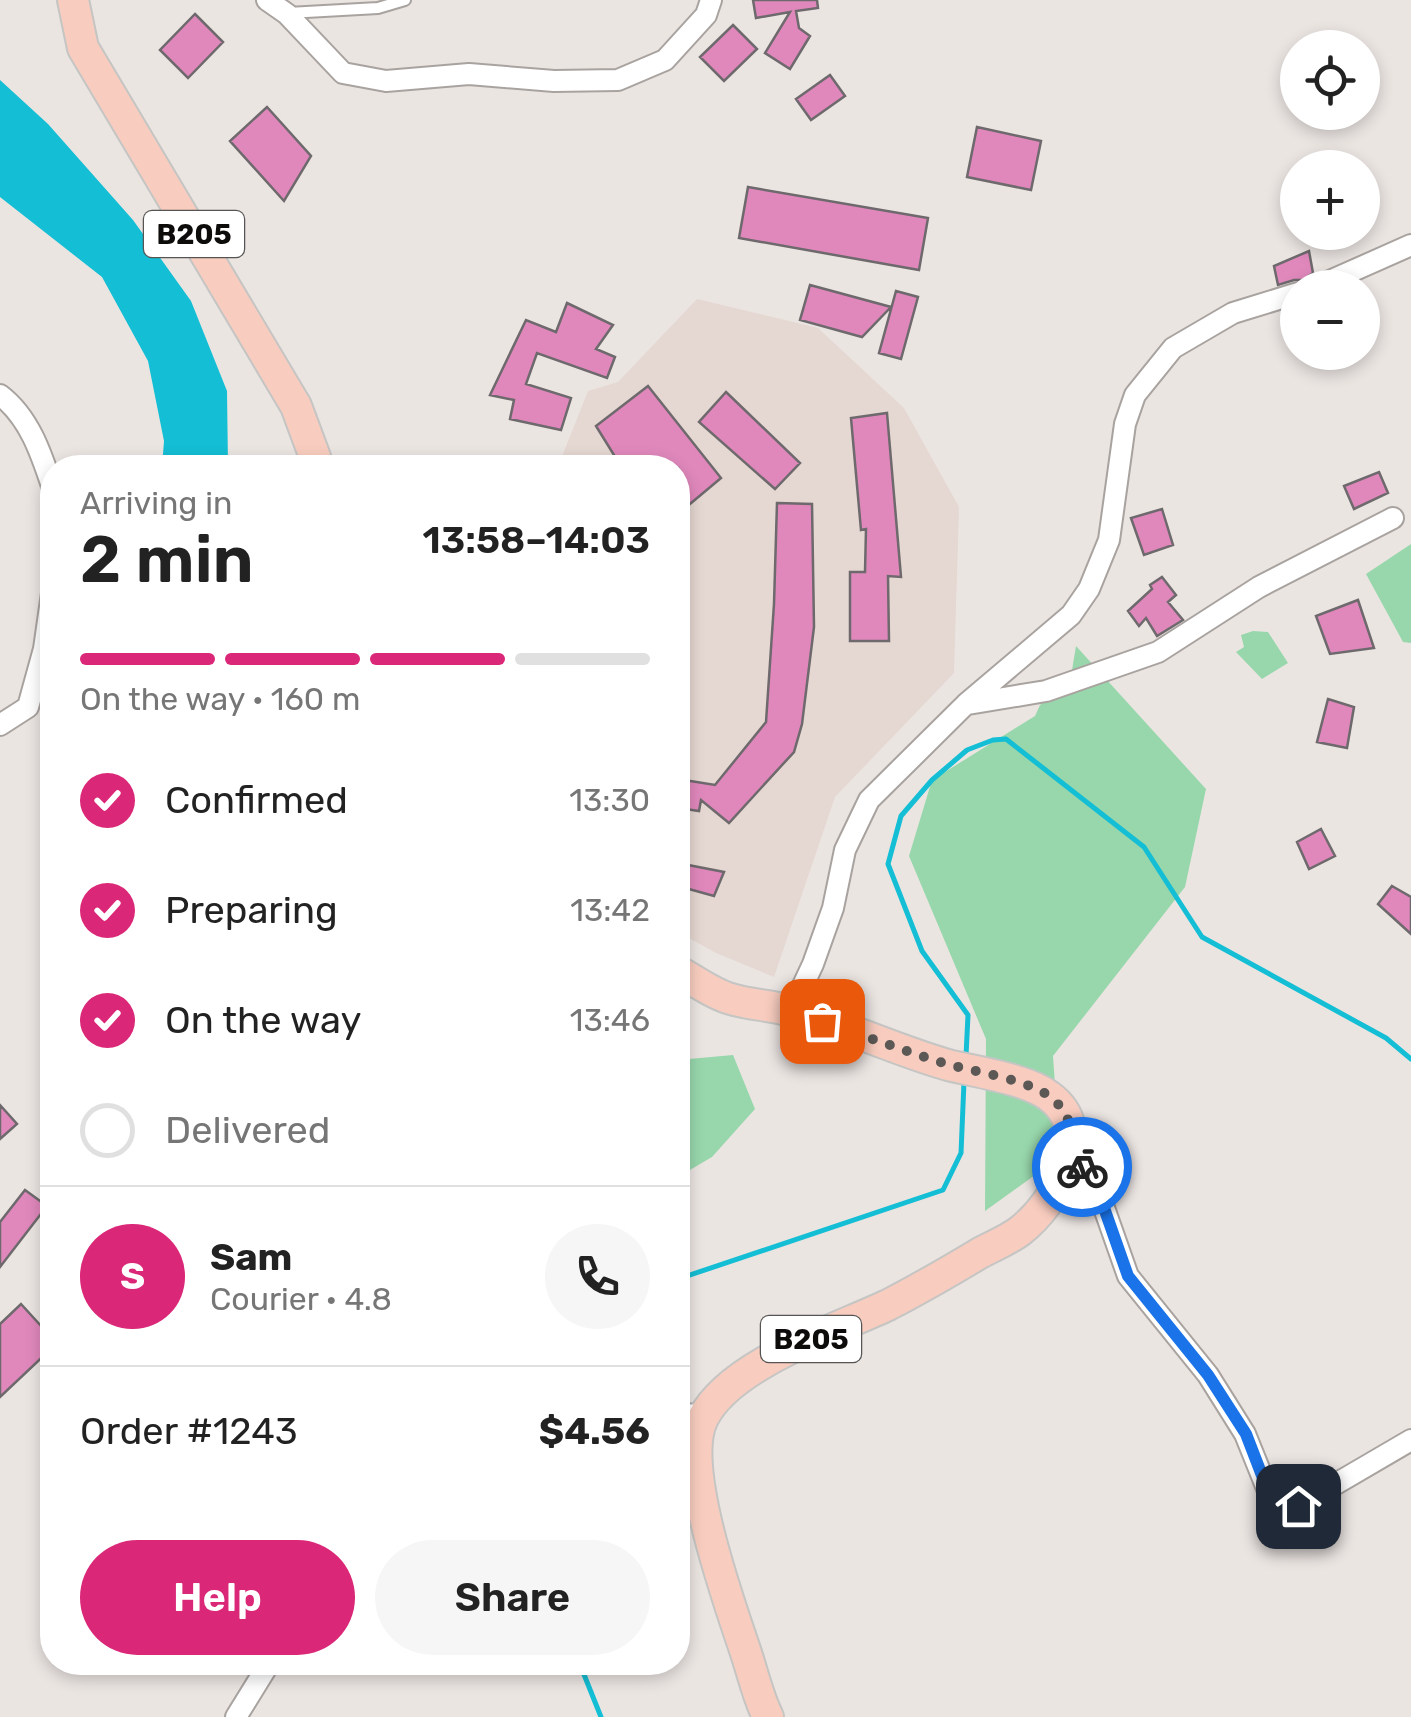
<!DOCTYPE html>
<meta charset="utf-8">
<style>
:root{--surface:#fff;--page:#f6f6f6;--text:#222;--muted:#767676;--line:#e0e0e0;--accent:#db2777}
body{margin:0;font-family:Rubik,sans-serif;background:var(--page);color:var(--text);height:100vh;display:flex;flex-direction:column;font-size:38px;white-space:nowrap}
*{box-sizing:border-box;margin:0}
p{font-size:32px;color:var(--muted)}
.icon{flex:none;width:55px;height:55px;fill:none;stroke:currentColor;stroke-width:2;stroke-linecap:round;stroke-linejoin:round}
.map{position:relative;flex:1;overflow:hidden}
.sheet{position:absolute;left:40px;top:455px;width:650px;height:1220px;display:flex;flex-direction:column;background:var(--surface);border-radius:40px;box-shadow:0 5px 15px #0003}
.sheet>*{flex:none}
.fabs{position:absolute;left:1280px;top:30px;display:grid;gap:20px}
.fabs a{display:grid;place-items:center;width:100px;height:100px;border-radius:50%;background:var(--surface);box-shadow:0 5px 15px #0003;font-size:50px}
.pin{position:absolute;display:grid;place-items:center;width:85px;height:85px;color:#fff;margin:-42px;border-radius:20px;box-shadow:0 5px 15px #0006}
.courier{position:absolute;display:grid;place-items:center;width:100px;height:100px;margin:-50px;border:8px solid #1a73e8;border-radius:50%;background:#fff;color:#222;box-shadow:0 2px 12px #0007}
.overview em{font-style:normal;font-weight:600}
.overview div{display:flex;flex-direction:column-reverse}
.overview{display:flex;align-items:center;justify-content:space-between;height:170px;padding:0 40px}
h1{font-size:65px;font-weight:600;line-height:75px}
.bar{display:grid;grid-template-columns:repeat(4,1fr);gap:15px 10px;align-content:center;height:120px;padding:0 40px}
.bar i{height:12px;border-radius:8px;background:var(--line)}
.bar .active{background:var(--accent)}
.bar p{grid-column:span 4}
.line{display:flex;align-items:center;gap:25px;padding:0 40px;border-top:2px solid var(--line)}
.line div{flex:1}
.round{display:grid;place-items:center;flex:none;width:105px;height:105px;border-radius:52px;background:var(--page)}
ol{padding:0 40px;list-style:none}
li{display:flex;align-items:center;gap:30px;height:110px}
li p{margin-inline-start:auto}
li .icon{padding:10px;border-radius:50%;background:var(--accent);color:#fff;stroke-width:4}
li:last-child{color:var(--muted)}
li i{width:55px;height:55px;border:5px solid var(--line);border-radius:50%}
.primary-button{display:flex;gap:20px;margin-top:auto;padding:20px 40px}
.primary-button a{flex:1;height:115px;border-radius:60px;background:var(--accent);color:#fff;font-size:40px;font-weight:600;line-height:115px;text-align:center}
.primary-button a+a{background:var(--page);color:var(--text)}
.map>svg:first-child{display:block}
.built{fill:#e5d7d1}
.green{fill:#98d7ac}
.water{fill:#14bed4}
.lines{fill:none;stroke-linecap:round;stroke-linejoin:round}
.stream{stroke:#14bed4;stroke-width:5}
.building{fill:#e088bc;stroke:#6e696c;stroke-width:2.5}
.lane-casing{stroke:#a9a3a0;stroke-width:14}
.street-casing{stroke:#a9a3a0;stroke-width:24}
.primary-casing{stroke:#c5c5c4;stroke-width:34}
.lane{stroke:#fff;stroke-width:10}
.street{stroke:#fff;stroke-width:20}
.primary{stroke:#f8cdbf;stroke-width:30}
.done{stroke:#5b5856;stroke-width:10;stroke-dasharray:0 18}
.route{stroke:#1a73e8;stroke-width:12}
.labels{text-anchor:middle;stroke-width:9;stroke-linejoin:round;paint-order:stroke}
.shield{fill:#fff;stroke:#565554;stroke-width:2.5}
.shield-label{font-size:28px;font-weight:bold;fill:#0e0c0b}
</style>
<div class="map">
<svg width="1411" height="1717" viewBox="0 0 1411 1717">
<rect width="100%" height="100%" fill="#ebe5e2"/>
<path class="built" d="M697,299l121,29 86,80 55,99 -5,166 -119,124 -61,180 -58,-24 -38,-21v-464h-128l11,-9 27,-68 30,-9z"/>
<path class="green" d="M1411,544v99l-8,-1 -37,-68z
M1253,631l15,1 20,31 -26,16 -26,-27 8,-5 -3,-12z
M1076,646l130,143 -21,98 -132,169 7,101 -75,54 1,-172 -77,-183 23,-76 103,-64 5,-11 31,-29z
M733,1055l22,54 -43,48 -34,20v-117z"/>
<path class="water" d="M0,80l48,44 85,96 58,81 36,90 1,76h-66l2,-26 -16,-80 -46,-84 -102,-80z"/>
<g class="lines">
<path class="stream" d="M966,1056l2,-41 -46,-64 -34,-87 13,-48 31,-36 35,-30 26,-10 13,-1 138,108 58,90 184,101 25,21
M678,1279l265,-89 18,-37 3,-71
M579,1662l22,55"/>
</g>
<path class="building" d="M753,0h64l1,8 -22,3 3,17 11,8 -20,33 -25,-16 25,-41 -34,6z
M195,14l28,28 -35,36 -28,-28z
M733,25l24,24 -33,32 -24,-24z
M830,75l15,21 -34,24 -15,-21z
M267,107l44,49 -27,45 -54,-60z
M977,127l64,14 -10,49 -64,-13z
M748,187l180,31 -9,52 -180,-32z
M1309,251l4,22 -10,7h-9l-16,5 -4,-19z
M810,285l81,22 -29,30 -62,-17z
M896,291l22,6 -17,62 -22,-6z
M567,303l46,22 -17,24 19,8 -8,21 -70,-25 -11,31 45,14 -10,32 -51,-11 4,-19 -24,-5 36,-75 30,12z
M648,386l73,92 -43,36v-46h-56l-26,-42z
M726,392l74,71 -25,26 -76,-67z
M887,413l14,164 -13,-1 1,65h-39v-69h15l1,-43 -5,1 -10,-112z
M1379,472l9,21 -34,16 -10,-23z
M777,503l35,1 2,123 -12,97 -8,28 -65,71 -28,-23 -2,11 -21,-3v-29l37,6 51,-63 8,-118z
M1162,509l11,36 -29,10 -13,-37z
M1162,577l14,18 -8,7 15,18 -26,16 -11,-18 -7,8 -11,-15 24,-22 -2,-4z
M1358,600l16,48 -44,6 -14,-38z
M1328,699l26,8 -7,41 -30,-6z
M1321,829l14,27 -26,13 -12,-27z
M678,863l46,9 -10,24 -36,-10z
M1392,886l19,11v37l-33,-30z
M0,1105l17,19 -17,15z
M25,1190l22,16 -47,61v-45z
M21,1304l31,34v10l-52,49v-73z"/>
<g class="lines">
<g class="lane-casing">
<path id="lane" d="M288,13l90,-5 27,-8"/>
</g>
<g class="street-casing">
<path id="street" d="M267,0l20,14 56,59 43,8 83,-7 85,7 64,-1 47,-20 41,-45 5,-15
M1314,288l97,-43
M0,395c29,22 41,58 52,91
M968,704l78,-13 112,-39 101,-65 134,-69
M0,725l28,-18 16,-58 8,-56
M791,1011l22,-47 20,-56 12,-58 24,-50 97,-96 105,-89 18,-26 20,-49 16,-116 10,-29 38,-47 60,-35 65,-20
M1071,1147l32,58 25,71 80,99 37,59 23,57 30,15 113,-66
M678,1414l27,1
M236,1717l34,-55"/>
</g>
<g class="primary-casing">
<path id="primary" d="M73,0l10,48 213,358 23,62
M678,971c16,9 35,23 53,28 19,6 40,6 60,12 53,14 104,39 157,54 28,7 79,14 101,31 49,35 7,107 -29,135 -12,9 -27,15 -40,22 -30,18 -61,36 -92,52 -53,25 -158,59 -185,113 -24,47 26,184 43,235 7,21 12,44 22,64"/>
</g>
<use href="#lane" class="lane"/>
<use href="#street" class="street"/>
<use href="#primary" class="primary"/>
</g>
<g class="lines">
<path class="done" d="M822,1021c39,14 78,28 118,41 31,10 96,17 117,41 16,17 11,24 14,43 1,6 8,15 11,21"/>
<path class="route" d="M1082,1167l21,38 25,71 80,99 38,59 22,57 30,15"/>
</g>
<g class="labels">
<g class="shield">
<rect x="144" y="211" width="100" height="46" rx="8"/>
<rect x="761" y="1316" width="100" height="46" rx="8"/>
</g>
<g class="shield-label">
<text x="194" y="244">B205</text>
<text x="811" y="1349">B205</text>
</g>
</g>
</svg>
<div class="fabs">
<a><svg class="icon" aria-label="locate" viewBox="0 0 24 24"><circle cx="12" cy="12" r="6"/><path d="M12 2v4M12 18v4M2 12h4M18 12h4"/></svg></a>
<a>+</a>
<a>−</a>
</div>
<div class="pin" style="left:822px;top:1021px;background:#ea580c"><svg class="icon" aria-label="bag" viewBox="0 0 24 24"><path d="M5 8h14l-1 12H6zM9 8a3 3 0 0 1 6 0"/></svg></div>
<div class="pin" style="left:1298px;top:1506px;background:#1f2937"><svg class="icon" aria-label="home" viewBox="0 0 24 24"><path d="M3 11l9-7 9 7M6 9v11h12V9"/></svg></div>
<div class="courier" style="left:1082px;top:1167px"><svg class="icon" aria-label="bike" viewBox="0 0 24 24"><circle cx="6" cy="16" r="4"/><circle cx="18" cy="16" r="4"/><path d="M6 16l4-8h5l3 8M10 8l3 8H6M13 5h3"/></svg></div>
<section class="sheet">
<div class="overview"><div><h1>2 min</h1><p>Arriving in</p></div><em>13:58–14:03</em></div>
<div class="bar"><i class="active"></i><i class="active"></i><i class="active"></i><i></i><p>On the way · 160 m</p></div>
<ol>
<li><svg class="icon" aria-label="check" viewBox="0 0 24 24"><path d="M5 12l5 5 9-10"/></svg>Confirmed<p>13:30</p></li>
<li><svg class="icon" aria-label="check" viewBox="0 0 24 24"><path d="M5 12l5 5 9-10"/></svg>Preparing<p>13:42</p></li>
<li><svg class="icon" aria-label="check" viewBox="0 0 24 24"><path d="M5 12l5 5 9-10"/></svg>On the way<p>13:46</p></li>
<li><i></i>Delivered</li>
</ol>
<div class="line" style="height:180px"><b class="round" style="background:var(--accent);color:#fff">S</b><div><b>Sam</b><p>Courier · 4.8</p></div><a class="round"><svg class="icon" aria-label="phone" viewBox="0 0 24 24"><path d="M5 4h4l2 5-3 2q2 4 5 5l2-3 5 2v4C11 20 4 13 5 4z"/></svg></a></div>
<div class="line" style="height:130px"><div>Order #1243</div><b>$4.56</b></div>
<div class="primary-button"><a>Help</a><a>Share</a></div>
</section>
</div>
